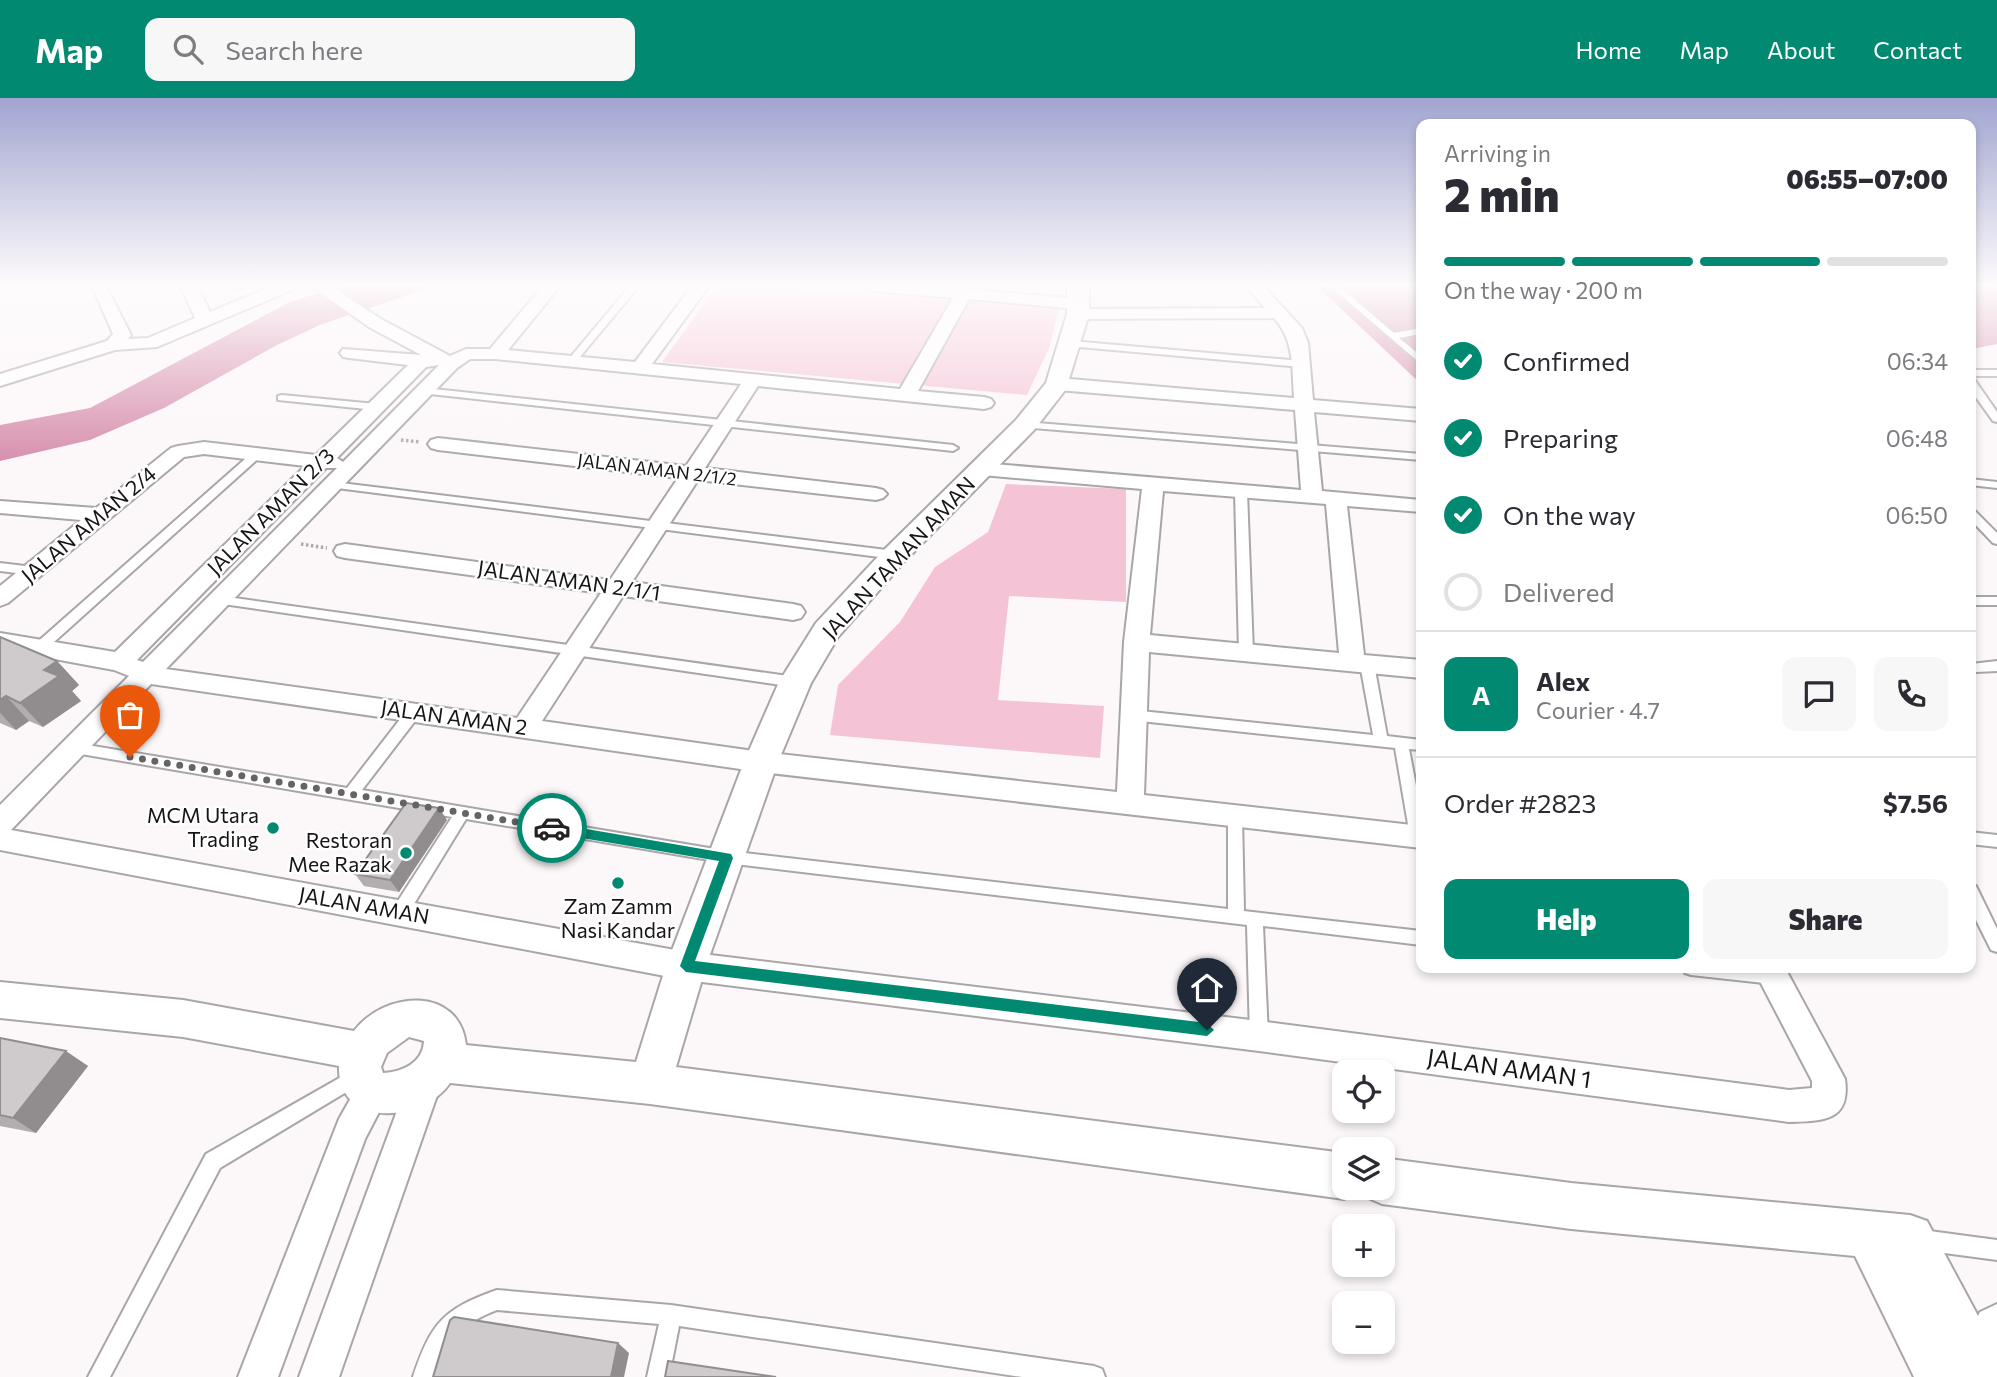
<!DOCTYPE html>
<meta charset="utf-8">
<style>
:root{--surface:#fff;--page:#f7f7f7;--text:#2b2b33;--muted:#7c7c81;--line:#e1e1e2;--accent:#018a71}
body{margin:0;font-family:Commissioner,sans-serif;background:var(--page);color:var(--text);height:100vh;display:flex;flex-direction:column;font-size:26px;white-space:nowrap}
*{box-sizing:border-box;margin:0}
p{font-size:23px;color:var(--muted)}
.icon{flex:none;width:38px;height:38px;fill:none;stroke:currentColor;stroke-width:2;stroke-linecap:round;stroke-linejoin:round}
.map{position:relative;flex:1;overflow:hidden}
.details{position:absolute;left:1416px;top:21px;width:560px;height:854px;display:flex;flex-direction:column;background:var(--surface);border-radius:14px;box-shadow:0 4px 10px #0003}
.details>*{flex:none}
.controls{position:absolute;left:1332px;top:962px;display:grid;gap:14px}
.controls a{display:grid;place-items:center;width:63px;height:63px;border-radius:14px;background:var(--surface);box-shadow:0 4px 10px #0003;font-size:35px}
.pin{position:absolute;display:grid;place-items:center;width:60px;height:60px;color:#fff;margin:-72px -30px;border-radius:50% 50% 50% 0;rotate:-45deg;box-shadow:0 0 7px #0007}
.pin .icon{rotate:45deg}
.courier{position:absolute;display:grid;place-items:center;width:70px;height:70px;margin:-35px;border:5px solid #018a71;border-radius:50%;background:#fff;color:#222;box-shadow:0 2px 9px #0007}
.head em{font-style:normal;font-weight:800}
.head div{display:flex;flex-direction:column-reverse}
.head{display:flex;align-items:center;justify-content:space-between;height:119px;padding:0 28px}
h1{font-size:46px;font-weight:800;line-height:52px}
.bar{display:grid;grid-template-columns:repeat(4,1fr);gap:10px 7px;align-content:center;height:84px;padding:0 28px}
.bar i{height:9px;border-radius:5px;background:var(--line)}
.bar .active{background:var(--accent)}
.bar p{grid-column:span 4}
.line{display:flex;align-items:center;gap:18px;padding:0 28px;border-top:2px solid var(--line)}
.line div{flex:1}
.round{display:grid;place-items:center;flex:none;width:74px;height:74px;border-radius:14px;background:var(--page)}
ol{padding:0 28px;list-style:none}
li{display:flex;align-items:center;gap:21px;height:77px}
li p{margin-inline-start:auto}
li .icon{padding:7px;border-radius:50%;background:var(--accent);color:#fff;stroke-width:4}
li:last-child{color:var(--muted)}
li i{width:38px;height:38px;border:4px solid var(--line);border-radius:50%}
.cta{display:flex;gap:14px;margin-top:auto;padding:14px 28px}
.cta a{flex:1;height:80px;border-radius:14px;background:var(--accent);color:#fff;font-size:28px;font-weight:800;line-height:80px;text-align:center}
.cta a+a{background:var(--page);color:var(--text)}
header{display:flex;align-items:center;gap:42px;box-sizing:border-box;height:98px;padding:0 35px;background:var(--accent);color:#fff}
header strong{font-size:33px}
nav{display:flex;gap:38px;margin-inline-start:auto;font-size:24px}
.search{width:490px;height:63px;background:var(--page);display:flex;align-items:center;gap:18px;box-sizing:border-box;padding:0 24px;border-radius:14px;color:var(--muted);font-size:26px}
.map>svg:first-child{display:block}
.green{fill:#f5c3d6}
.water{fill:#d68eac}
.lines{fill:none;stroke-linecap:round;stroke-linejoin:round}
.service-casing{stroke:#aaa6a7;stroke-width:4}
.minor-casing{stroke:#aaa6a7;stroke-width:4}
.tertiary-casing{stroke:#aaa6a7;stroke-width:4}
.path{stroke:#aeaaac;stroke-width:3.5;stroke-dasharray:2.5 2.5;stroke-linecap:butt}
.service{fill:#fff;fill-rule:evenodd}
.minor{fill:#fff;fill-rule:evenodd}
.tertiary{fill:#fff;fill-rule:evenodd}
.wall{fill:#b2aeaf}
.shaded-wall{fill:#918d8f}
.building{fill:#cfcacc;stroke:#918d8f;stroke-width:2}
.route{fill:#018a71}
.done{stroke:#666365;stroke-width:7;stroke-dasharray:0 12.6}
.poi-dot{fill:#018a71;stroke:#fff;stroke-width:2.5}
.labels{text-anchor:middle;stroke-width:5;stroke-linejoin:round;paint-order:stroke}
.far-street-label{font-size:18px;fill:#161415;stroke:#fff}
.street-label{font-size:21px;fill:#161415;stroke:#fff}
.poi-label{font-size:21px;fill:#161415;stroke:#fff;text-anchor:end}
.near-street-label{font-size:24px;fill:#161415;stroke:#fff}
</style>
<header>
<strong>Map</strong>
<div class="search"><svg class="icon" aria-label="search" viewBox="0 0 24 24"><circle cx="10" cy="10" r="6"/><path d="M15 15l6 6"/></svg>Search here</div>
<nav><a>Home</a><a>Map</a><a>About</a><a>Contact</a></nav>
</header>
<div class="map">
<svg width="1997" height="1279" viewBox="0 0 1997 1279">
<rect width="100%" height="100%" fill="#fcf7f9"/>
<path class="green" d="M717,188h58l284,23 -10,39 -22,47 -365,-33z
M1006,386l120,5v113l-117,-6 -11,104 106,6 -4,52 -270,-23 8,-50 62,-63 35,-55 53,-35z"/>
<path class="water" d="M340,188h95l-113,38 -45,21 -113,63 -74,32 -90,21v-36l90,-17 198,-105z
M1317,188h104v98z
M1971,188h26v58l-26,5z"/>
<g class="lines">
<g class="service-casing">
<path id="service" d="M630,188h9l-65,78h-6v-4z
M1330,188h9l55,47 27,-5v6l-22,4 22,18v8z
M1071,243l231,20 5,3 -5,3 -234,-21v-4z
M1970,272h27v6h-27z
M1970,280l4,1 23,33v10l-4,-1 -23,-32z
M425,290l528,57 5,3 -5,3 -532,-58 -1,-2z
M282,297l94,9 5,3 -5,3 -98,-10v-4z
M1025,324l396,32v6l-400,-33 -1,-2z
M257,353l4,1v4l-217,195h-10l-1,-3 1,-3 219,-193z
M1970,381l27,3v6l-27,-3z
M333,384l562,69 6,4 -6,4 -566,-72v-4z
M1241,391l6,3 6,160 -7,5 -7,-5 -4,-160z
M1970,411l4,1 23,23v11l-4,-1 -23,-24z
M0,465l33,4 6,4 -6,4 -33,-4z
M220,498l575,81 7,5 -7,5 -579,-84 -2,-3z
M1970,499h27v8h-27z
M1367,561l7,5 13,72 34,4v10l-12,-1 12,63v29l-8,-1 -3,-4 -15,-88 -264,-28 -7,-5 7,-5 242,25 -13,-71z
M1997,563v10l-21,1 -6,-3 1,-5z
M413,610l7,5 -2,4 -56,73 365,61 501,58v-93l2,-4h10l2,4 2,95 177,20v14l-158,-19 5,110 -3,6 -6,2 -6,-2 -3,-6 -3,-111 -520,-62 -261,-44 -60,98 -6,2 -6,-2 -2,-5 2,-5 58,-90 -377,-64 -5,-1 -2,-4 2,-4 5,-1 272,45 61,-79z
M1970,734l27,3v12l-27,-3z
M1970,787l6,1 21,43v23l-6,-2 -21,-42z
M1683,870c26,-1 71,-5 96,4l2,5 -2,5 -6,2 -82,-9 -6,-2z
M357,970l6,2 3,6 -3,6 -143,86 -110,209h-22l118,-223z
M1922,1132l75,10v20l-75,-10 -7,-3 -3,-7 3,-7z
M497,1192l174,15 423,61 8,3 3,8h-83l-343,-51 -10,51h-22l12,-53 -162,-14c-35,13 -51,32 -62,67h-22c18,-54 30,-68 84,-87z"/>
</g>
<g class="minor-casing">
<path id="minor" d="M92,188l15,2 24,47 -3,4 20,-1 47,-20 -14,-32h16l13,26 62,-26h22l-2,4 -135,57 -42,3 -115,36v-12l107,-33 6,-7z
M311,188h19l51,33 69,37 16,-7h24l53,-63h17l-52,64 127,12 57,-76h17l-57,78 248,25 53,-91 -80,-7 -8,-5h66l148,13 9,5 -8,5 185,-1 -19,-22h17l39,42 6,15 5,57 108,9v12l-107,-9 8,79 99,9v12l-74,-6 17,149 57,5v18l-272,-26 -5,143 277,31v22l-660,-76 -610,-88 -140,146 675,122 573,69 530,69 23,-2v-7l-59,-113h32l60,111c6,43 -23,42 -56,43l-530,-71 -573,-71 -686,-130v-45l129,-129 -15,-6 -114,-21v-16l115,19 190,-186 -101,-12 -20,3 -176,146 -8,3v-20l81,-66 -81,-7v-12l96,7 75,-60 7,-2 26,-4 112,13 92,-90 -59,-7 -6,-1 -3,-4 3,-4 78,6 -52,-28zM969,201l108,10 -8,5 9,5 196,-1c21,23 18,51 20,80l-236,-20 -9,6 9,6 237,20 6,80 -319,-27 -7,2 -3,4 3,4 7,2 160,14 -18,153 -7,150 -356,-40 -219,-31 81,-125 170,24 8,-2 4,-6 -4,-6 -8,-2 -161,-22 66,-102 178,20 7,-2 4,-4 -4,-4 -7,-2 -171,-20 53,-82 226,23 7,-2 3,-4 -3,-4 -7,-2 -66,-6zM470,261h25l246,25 -55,82 -248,-28 -7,2 -3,4 3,4 7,2 240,28 -68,102 -265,-36 -8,2 -3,5 3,5 8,2 256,35 -84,125 -351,-49 291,-301zM439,267l-96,97 -6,-4 89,-91zM326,370h11l-194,194 -6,-2zM1163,393l163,13 13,149 -189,-18z
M425,967l12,5 5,11 -103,296h-40l109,-296 5,-11z
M373,977l12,5 5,11 -25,48 -87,238h-40l101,-258 22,-39z"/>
</g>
<g class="tertiary-casing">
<path id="tertiary" d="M1067,188h22v28l-23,75 -32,41 -129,131 -67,76 -27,46 -33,79 -72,204 -30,101 668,86v35h17l-1,4 -16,7 -694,-95 -200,-21c-27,40 -113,46 -111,-17l-156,-29 -183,-19v-36l183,18 171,31c30,-40 105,-46 112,14l170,17 30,-96 78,-204 35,-80 37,-59 69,-74 131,-129 30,-37 21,-69zM409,939l15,4c-1,22 -22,31 -41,32l-2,-6 6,-14z
M1382,1060l189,25 339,32 17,6 51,95 2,-4 17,-8v73h-83l-59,-121 -284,-27 -189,-25 -16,-7 -4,-9h20z"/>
</g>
<path class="path" d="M401,342l19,2
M301,446l26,4"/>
<use href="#service" class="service"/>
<use href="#minor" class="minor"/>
<use href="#tertiary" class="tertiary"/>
</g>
<path class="wall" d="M215,188h32l-7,5z
M0,539l57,24 22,24 -7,6 9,10 -38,26 -14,-6 -13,9 -16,-7z
M447,722l-48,72 -35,-6 -9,-12z
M0,940l88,28 -52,67 -36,-7z"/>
<path class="shaded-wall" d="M237,188h10l-7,5z
M57,563l22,24 -7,6 9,10 -38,26 -23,-24 24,-33z
M6,598l23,25 -13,9 -16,-17v-13z
M439,710l8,12 -48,72 -9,-12z
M66,953l22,15 -52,67 -23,-15z
M618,1245l11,10 -5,24h-13z"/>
<path class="building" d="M0,539l57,24 -13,9 15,6 -39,27 -14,-7 -6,4z
M406,705l33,5 -49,72 -35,-6z
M0,940l66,13 -53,67 -13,-3z
M454,1219l164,26 -7,34h-178l17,-57z
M668,1263l108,16h-111z"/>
<linearGradient id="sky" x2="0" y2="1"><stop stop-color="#a1a5d0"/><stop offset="0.51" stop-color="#fefbfc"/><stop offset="1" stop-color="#fefbfc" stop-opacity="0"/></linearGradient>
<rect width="1997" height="367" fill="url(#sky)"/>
<path class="route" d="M552,725l179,31 2,4 -38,103 512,62 7,7 -7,6 -521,-64 -6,-6 39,-105 -167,-28 -6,-5z"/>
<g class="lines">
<path class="done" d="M130,659l422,71"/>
</g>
<g class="poi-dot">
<circle cx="273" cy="730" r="7"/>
<circle cx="406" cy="755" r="7"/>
<circle cx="618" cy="785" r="7"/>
</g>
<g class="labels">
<g class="far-street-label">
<text transform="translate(657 372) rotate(7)" y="6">JALAN AMAN 2/1/2</text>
</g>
<g class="street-label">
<text transform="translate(271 414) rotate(-45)" y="7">JALAN AMAN 2/3</text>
<text transform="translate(89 427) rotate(-40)" y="7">JALAN AMAN 2/4</text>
<text transform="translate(899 460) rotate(-47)" y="7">JALAN TAMAN AMAN</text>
<text transform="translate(569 483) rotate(8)" y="7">JALAN AMAN 2/1/1</text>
<text transform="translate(454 620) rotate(8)" y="7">JALAN AMAN 2</text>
<text transform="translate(364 808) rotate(10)" y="7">JALAN AMAN</text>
</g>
<g class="poi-label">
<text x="259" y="725">MCM Utara<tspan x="259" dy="24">Trading</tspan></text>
<text x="392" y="750">Restoran<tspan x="392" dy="24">Mee Razak</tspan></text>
<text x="618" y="816" text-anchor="middle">Zam Zamm<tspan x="618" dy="24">Nasi Kandar</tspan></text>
</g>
<g class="near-street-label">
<text transform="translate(1509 971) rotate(8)" y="8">JALAN AMAN 1</text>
</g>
</g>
</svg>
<div class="controls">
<a><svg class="icon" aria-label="locate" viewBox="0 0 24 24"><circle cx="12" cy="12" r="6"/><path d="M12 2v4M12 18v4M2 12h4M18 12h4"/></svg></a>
<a><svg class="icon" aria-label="layers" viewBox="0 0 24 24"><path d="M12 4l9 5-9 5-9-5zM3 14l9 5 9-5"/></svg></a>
<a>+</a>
<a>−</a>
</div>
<div class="pin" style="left:130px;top:659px;background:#ea580c"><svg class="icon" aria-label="bag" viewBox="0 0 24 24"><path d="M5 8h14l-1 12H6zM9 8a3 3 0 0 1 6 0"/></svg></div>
<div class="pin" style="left:1207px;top:932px;background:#1f2937"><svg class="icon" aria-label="home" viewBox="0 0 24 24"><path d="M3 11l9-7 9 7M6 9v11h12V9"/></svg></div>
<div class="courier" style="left:552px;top:730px"><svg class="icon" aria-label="car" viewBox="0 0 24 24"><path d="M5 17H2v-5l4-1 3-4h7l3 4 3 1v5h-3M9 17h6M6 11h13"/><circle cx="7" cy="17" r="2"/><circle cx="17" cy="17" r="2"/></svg></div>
<section class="details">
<div class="head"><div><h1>2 min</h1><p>Arriving in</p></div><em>06:55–07:00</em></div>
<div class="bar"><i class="active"></i><i class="active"></i><i class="active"></i><i></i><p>On the way · 200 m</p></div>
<ol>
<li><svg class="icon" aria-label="check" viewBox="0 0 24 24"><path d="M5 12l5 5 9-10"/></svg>Confirmed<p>06:34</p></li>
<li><svg class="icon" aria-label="check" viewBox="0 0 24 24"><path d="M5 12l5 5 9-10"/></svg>Preparing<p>06:48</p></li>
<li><svg class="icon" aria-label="check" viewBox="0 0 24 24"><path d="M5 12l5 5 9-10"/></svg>On the way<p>06:50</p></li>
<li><i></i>Delivered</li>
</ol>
<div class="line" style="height:126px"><b class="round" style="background:var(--accent);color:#fff">A</b><div><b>Alex</b><p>Courier · 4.7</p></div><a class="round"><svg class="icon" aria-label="chat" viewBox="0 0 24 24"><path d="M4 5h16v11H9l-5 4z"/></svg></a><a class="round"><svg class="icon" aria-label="phone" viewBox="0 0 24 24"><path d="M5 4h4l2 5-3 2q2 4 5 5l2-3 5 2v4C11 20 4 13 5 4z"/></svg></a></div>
<div class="line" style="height:91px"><div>Order #2823</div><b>$7.56</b></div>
<div class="cta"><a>Help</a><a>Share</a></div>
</section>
</div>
